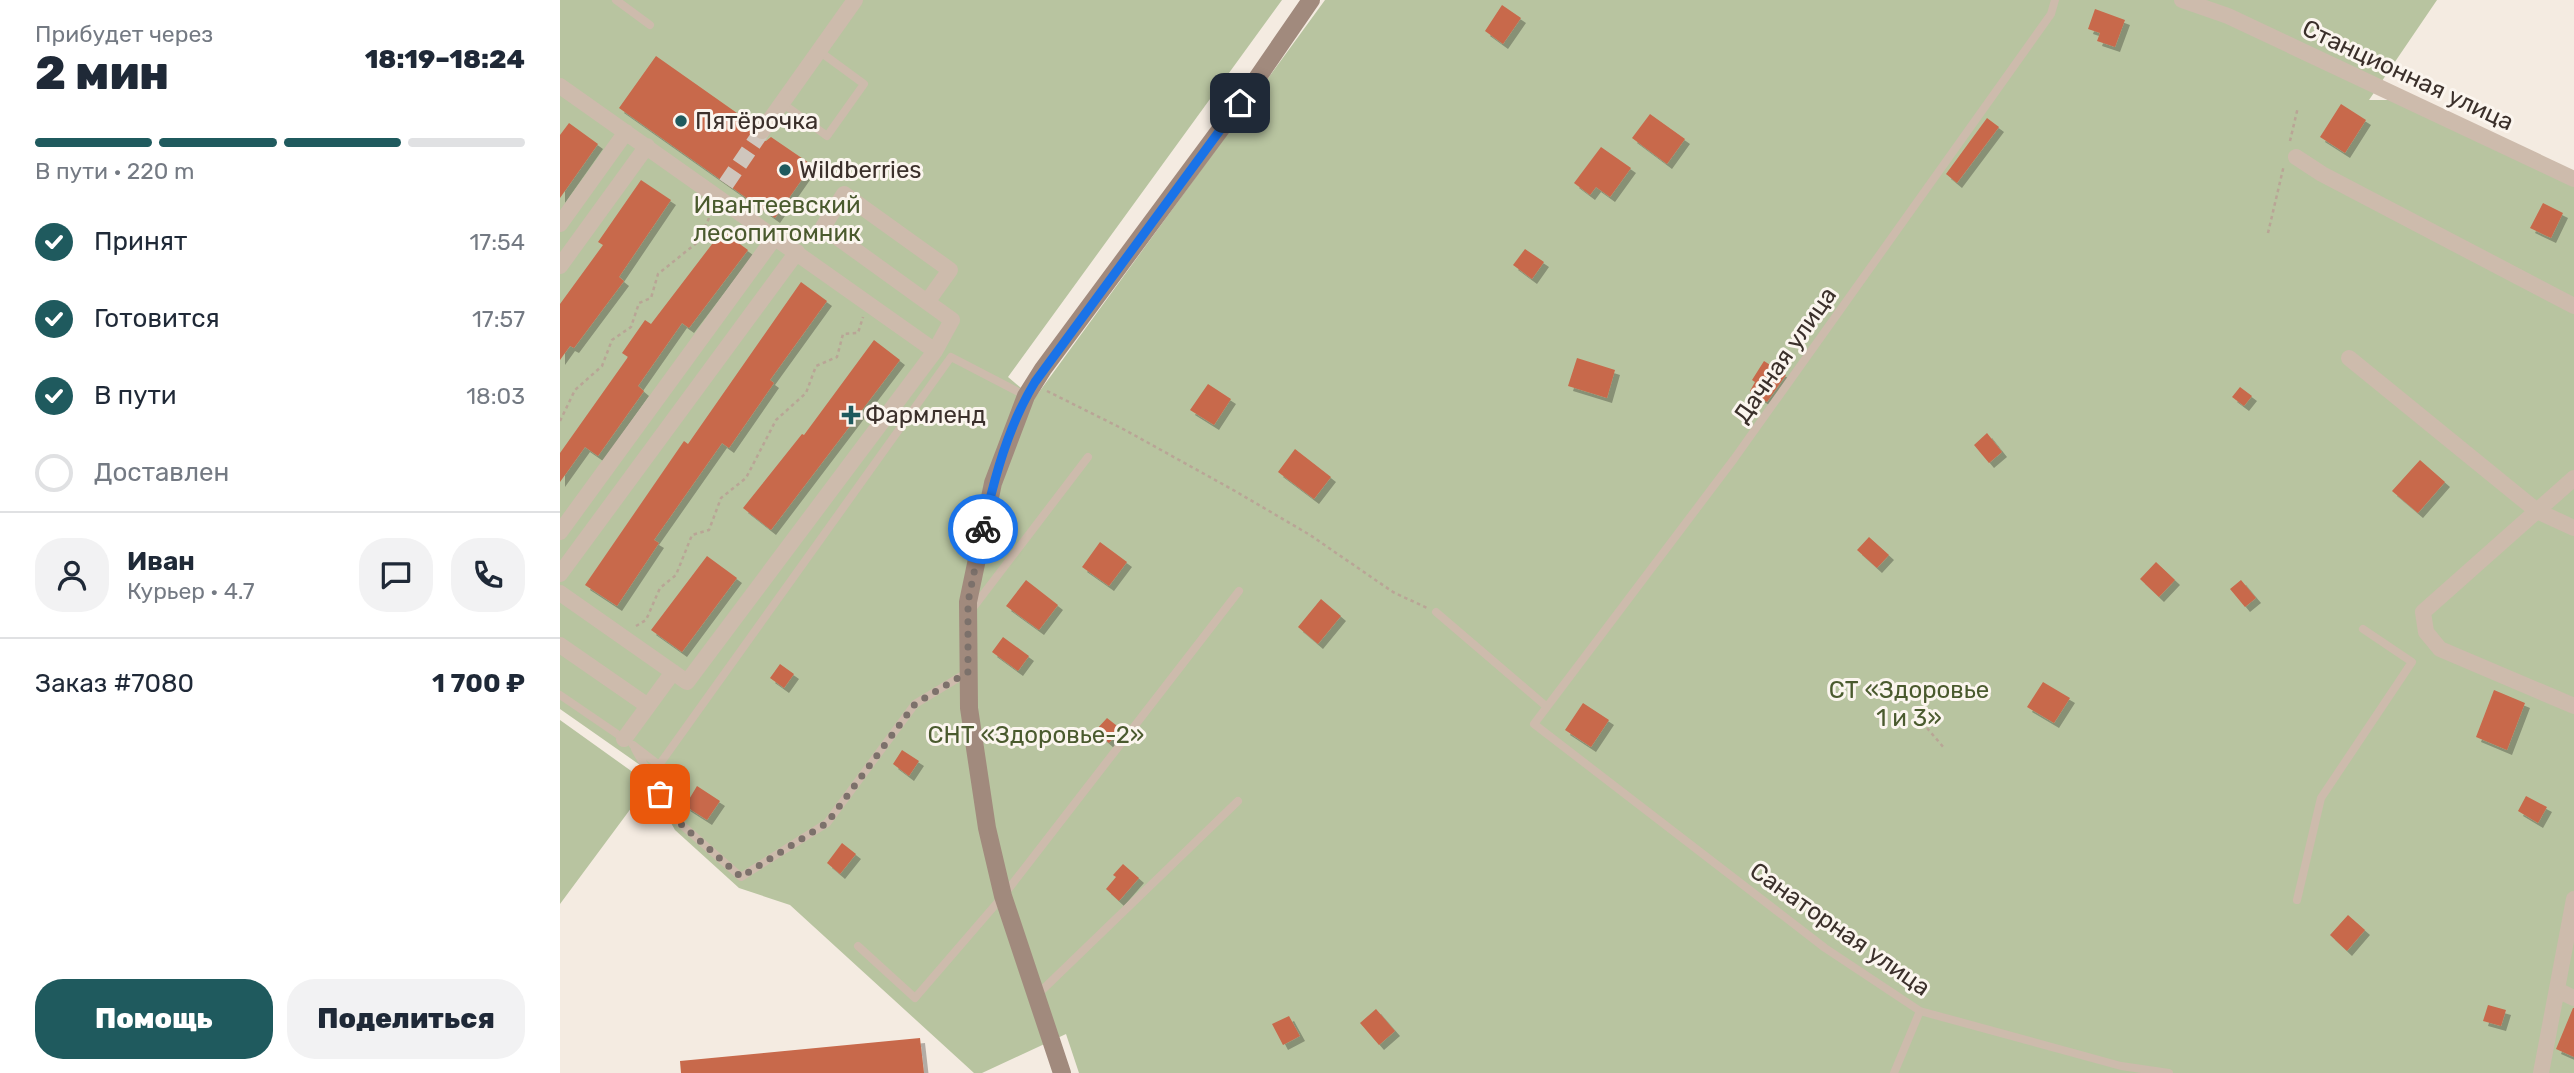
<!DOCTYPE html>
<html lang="ru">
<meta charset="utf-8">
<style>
:root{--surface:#fff;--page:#f2f2f3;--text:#1f2937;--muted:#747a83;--line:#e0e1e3;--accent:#1f5a5e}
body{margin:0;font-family:Rubik,sans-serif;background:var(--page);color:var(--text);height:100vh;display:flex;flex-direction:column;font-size:26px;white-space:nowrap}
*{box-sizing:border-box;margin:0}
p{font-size:23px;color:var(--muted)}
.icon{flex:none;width:38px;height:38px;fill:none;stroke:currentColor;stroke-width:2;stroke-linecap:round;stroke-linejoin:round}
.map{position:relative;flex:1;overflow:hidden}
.drawer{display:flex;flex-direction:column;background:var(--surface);width:560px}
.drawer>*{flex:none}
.pin{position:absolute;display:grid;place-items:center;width:60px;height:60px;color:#fff;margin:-30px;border-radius:14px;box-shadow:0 4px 10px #0006}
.courier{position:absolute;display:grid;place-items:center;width:70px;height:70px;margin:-35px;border:5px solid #1a73e8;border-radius:50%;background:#fff;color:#222;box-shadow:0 2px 9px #0007}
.summary em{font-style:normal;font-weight:800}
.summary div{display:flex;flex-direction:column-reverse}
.summary{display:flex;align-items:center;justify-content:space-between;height:119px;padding:0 35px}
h1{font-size:46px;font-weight:800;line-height:52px}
.bar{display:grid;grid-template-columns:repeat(4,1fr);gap:10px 7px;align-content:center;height:84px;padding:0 35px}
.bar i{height:9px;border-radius:5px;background:var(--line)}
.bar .current{background:var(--accent)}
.bar p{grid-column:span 4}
.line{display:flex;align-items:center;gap:18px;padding:0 35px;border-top:2px solid var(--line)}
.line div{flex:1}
.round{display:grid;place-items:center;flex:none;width:74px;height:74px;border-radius:28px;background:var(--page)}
ol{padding:0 35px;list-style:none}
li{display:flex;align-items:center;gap:21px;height:77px}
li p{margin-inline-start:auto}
li .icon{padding:7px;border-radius:50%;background:var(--accent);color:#fff;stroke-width:4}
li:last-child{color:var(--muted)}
li i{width:38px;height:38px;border:4px solid var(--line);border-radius:50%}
.primary-button{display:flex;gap:14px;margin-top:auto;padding:14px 35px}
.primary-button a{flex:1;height:80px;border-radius:28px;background:var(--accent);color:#fff;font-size:28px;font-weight:800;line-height:80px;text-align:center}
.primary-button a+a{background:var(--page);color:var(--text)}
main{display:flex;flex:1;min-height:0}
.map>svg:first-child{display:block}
.green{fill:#b8c4a0}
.building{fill:#c8694b;filter:url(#shadow)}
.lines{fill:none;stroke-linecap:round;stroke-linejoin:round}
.street-tunnel{stroke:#cfc6bd;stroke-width:16;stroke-dasharray:16 8;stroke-linecap:butt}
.path{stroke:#b9a596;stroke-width:2.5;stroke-dasharray:3.5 3.5;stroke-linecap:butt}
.lane{stroke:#cdbbac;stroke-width:8}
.street{stroke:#cdbbac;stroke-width:16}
.secondary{stroke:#a18a7d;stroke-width:18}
.done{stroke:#7c716b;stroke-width:7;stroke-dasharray:0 12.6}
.route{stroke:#1a73e8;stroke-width:9}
.poi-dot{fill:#1f5a5e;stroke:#fbf5ee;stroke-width:2.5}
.labels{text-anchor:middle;stroke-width:6;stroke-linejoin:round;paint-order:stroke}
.street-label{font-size:24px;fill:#3b302b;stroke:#fbf5ee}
.poi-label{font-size:24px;fill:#3b302b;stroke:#fbf5ee;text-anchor:start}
.park-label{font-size:24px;fill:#4a5a2e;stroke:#fbf5ee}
</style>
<main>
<section class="drawer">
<div class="summary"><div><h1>2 мин</h1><p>Прибудет через</p></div><em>18:19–18:24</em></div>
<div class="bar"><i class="current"></i><i class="current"></i><i class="current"></i><i></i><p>В пути · 220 m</p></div>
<ol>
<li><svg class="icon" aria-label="check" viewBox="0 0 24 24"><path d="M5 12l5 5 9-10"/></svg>Принят<p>17:54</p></li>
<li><svg class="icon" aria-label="check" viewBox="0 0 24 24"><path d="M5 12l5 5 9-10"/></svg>Готовится<p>17:57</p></li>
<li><svg class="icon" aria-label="check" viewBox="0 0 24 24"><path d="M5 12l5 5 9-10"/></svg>В пути<p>18:03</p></li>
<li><i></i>Доставлен</li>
</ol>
<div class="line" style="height:126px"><a class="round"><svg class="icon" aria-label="person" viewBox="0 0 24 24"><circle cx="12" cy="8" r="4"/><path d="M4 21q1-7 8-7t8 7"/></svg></a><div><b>Иван</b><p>Курьер · 4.7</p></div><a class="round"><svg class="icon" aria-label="chat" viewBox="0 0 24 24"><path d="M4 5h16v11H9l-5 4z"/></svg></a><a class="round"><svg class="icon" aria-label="phone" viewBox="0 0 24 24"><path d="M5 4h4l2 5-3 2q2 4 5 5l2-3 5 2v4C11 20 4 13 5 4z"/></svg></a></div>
<div class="line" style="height:91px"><div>Заказ #7080</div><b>1 700 ₽</b></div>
<div class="primary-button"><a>Помощь</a><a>Поделиться</a></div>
</section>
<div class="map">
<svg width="2014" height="1073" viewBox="0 0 2014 1073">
<defs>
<filter id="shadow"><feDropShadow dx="5" dy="5" stdDeviation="0" flood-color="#0004"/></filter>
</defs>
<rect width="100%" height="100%" fill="#f4ebe1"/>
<path class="green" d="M0,0h722l-274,377 26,22 291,-399h1112l-68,100h51l154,73v900h-1495l-13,-39 -84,39h-8l-184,-168 -51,-17 -64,-58 -26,-46 -89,120v-184l88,63 2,-11 -90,-63z"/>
<path class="building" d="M942,5l19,13 -18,26 -18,-13z
M1535,9l30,11 -10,27 -18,-6 3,-8 -12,-4z
M96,56l98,69 -2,10 5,5 9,1 5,-4 41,28 -37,53 -156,-110z
M1781,104l25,16 -21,33 -25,-16z
M1090,114l35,25 -18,25 -35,-26z
M1427,118l12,9 -42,56 -11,-9z
M9,123l29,21 -38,54v-63z
M1041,147l30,21 -21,29 -14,-10 -6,8 -16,-12z
M81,180l30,20 -52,77 5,4 -50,67 -4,-2 -10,14v-56l43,-59 -5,-3z
M1983,203l20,10 -12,25 -21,-10z
M162,231l26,19 -59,78 -7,-5 -44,63 6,5 -46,65 -13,-9 -25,35v-29l68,-96 -6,-4 23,-33 6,4z
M965,249l19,13 -12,17 -19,-14z
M241,282l26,19 -57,79 4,3 -45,65 -7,-5 -68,97 5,3 -42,63 -32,-21 99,-144 4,3z
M314,340l26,20 -129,170 -28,-22 59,-74 2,1z
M1017,358l38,12 -8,28 -39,-12z
M1204,361l22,14 -19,27 -17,-11 5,-9 -3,-2z
M648,384l23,15 -17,26 -24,-15z
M1680,387l12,9 -8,10 -12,-9z
M1427,433l15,19 -13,11 -15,-18z
M735,449l36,28 -17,22 -36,-27z
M1860,460l25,22 -27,31 -26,-22z
M1309,537l20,18 -12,13 -20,-18z
M540,542l27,20 -18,24 -27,-19z
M147,556l30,22 -55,74 -31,-22z
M1596,562l19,18 -16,17 -19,-18z
M466,580l32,25 -19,25 -33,-24z
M1681,580l15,18 -11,9 -15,-18z
M761,599l20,17 -23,28 -20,-17z
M443,637l26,19 -11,15 -26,-19z
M220,664l14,10 -10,14 -14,-10z
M1483,682l27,16 -16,25 -27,-16z
M1934,690l31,13 -18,47 -31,-13z
M1023,703l26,17 -18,27 -26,-17z
M547,718l14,11 -12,14 -14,-12z
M342,750l17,11 -10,15 -16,-12z
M137,786l23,15 -13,19 -22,-14z
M1966,796l21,11 -9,16 -20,-12z
M282,843l14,11 -16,20 -13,-11z
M563,864l16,14 -20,23 -13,-12 10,-12 -3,-2z
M1788,915l17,15 -18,21 -17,-16z
M1928,1005l18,5 -5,16 -18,-5z
M2013,1008h1v49l-18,-8z
M816,1009l19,22 -16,14 -19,-22z
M729,1016l11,20 -17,9 -11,-21z
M360,1038l4,35h-243l-1,-12z"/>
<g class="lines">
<path class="street-tunnel" d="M166,184l36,-53"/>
<path class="path" d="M1730,141l8,-34
M1708,233l16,-68
M487,391l78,39 110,61 75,44 83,57 34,16
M0,421l15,-31 27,-24 10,-26 19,-13 8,-24 12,-5 7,-24 41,-33 13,-30
M76,626l10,-6 14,-32 16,-13 16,-40 17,-5 12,-32 25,-20 30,-58 30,-27 10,-27 21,-9 6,-23 15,-1 5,-16
M1367,728l18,21"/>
<path class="lane" d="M56,0l34,25
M1495,0l-4,14 -317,445 -200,265 291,224 95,63 201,55 48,7
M222,103l45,33 37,-52 -45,-33
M412,609l116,-152
M876,612l111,95
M0,695l66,45
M73,745l26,20 292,-408 75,39
M75,749l39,69 67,59 86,-54 88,-119 53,-32
M1737,900l24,-102 91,-136 -49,-33
M298,946l57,52 88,-102 236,-305
M476,996l202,-195
M1334,1073l26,-62"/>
<path class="street" d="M1622,0l46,16 346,163
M0,86l375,265 -248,331 -127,-89
M202,131l93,-131
M1736,157l26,17 252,132
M0,224l66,-92
M0,266l87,-120
M367,302l-104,-75 21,-33 106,76 -23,32 25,18 -17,31
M1789,358l188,153 37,17
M2014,478l-151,134 3,20 14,17 134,57
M0,532l215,-295
M0,574l237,-322
M0,645l88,61
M64,739l49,-67
M1997,990l17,8
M1981,1073l33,-174"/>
<path class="secondary" d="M502,1073l-59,-177 -16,-68 -18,-120 -1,-106 25,-119 33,-87 17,-27 197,-266 71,-103"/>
</g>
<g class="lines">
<path class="done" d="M100,794l14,24 67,59 86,-54 88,-119 53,-32v-70l15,-73"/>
<path class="route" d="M423,529c11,-50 25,-103 52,-147l205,-279"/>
</g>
<g class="poi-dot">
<circle cx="121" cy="121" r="7"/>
<circle cx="225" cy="170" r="7"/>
<path d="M287.5 404.5h7v7h7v7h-7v7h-7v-7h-7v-7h7z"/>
</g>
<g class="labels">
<g class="street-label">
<text transform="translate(1848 75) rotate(25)" y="8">Станционная улица</text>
<text transform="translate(1225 355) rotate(-55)" y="8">Дачная улица</text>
<text transform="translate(1280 929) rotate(35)" y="8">Санаторная улица</text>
</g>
<g class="poi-label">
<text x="135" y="129">Пятёрочка</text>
<text x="239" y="178">Wildberries</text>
<text x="305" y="423">Фармленд</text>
</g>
<g class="park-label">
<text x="217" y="213">Ивантеевский<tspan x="217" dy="28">лесопитомник</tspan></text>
<text x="1349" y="698">СТ «Здоровье<tspan x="1349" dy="28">1 и 3»</tspan></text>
<text x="476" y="743">СНТ «Здоровье-2»</text>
</g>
</g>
</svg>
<div class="pin" style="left:100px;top:794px;background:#ea580c"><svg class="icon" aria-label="bag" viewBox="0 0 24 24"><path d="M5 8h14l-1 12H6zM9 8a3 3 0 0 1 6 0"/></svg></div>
<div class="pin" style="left:680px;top:103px;background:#1f2937"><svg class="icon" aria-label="home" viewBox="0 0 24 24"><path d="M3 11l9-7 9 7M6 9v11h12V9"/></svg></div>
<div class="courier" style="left:423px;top:529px"><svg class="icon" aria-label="bike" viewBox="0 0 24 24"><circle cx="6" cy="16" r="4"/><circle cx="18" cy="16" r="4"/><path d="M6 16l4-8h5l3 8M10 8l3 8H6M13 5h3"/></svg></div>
</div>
</main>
